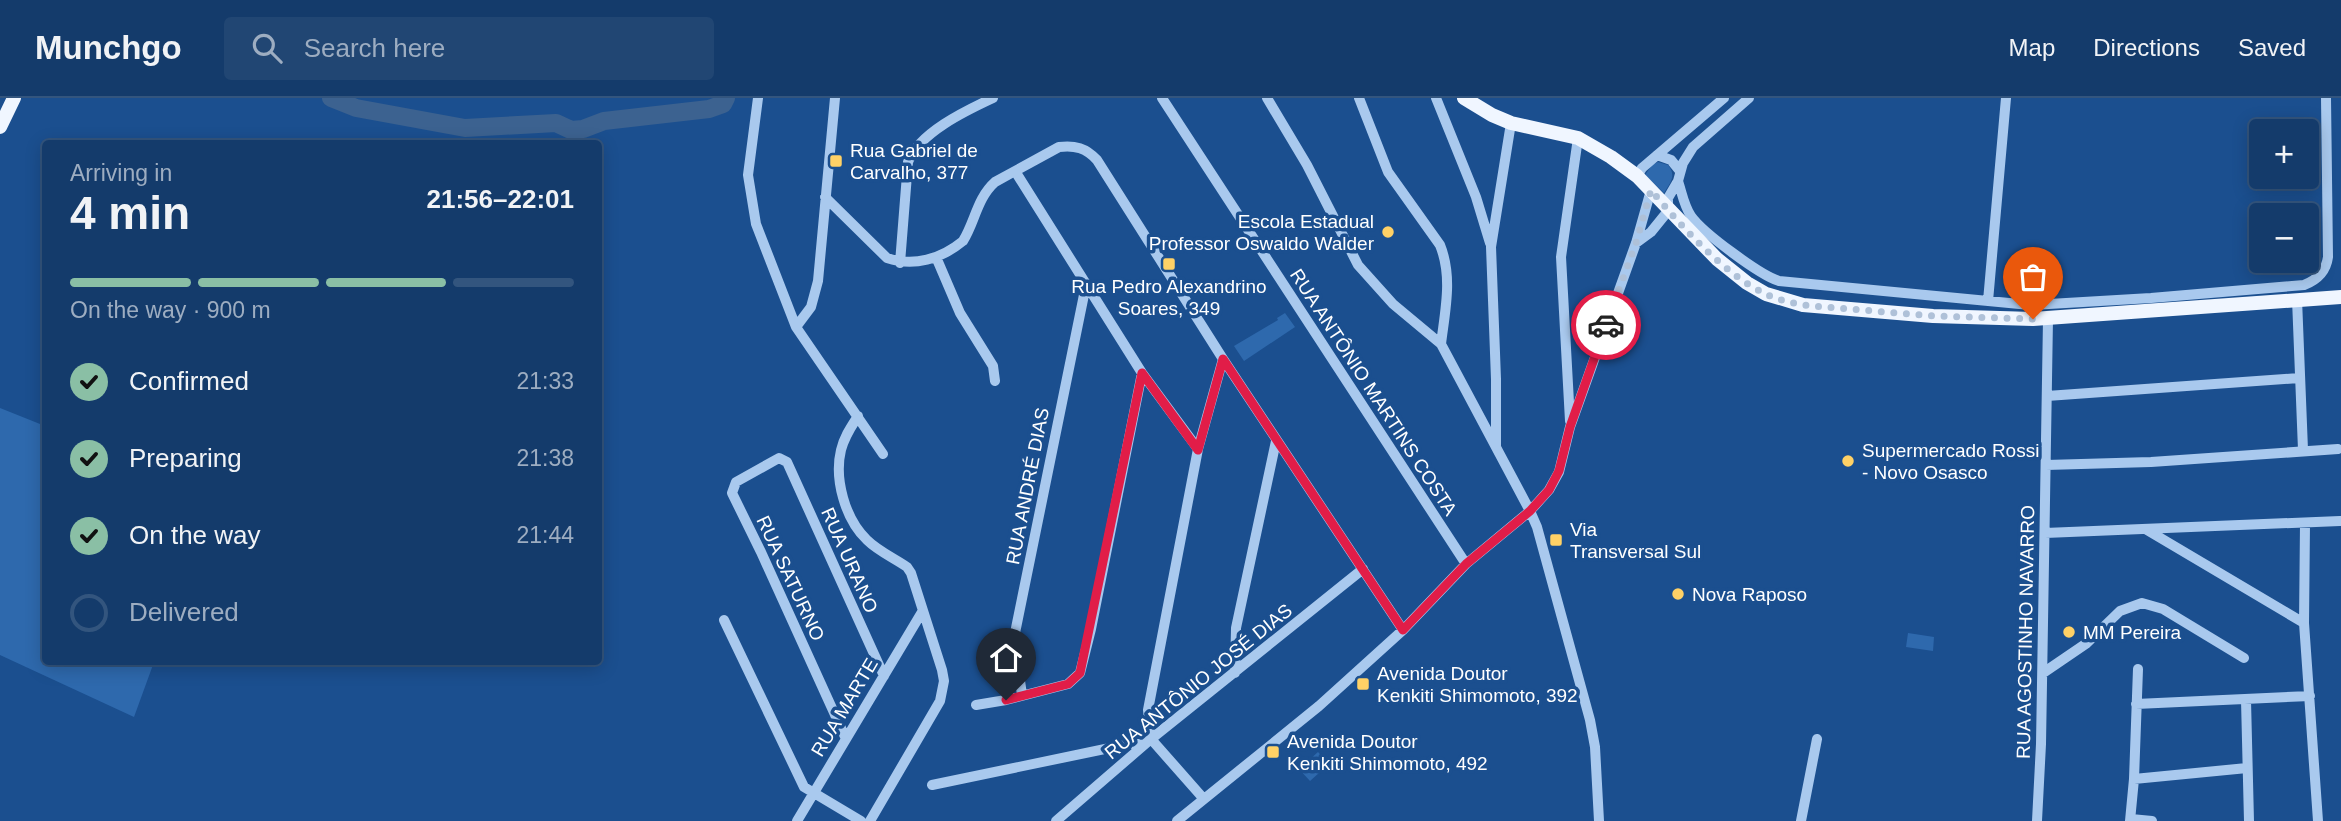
<!DOCTYPE html>
<meta charset="utf-8">
<style>
:root{--surface:#143b6b;--page:#214673;--text:#f1f3f6;--muted:#9dadc1;--line:#33557e;--accent:#8abfa5}
body{margin:0;font-family:Helvetica,sans-serif;background:var(--page);color:var(--text);height:100vh;display:flex;flex-direction:column;font-size:26px;white-space:nowrap}
*{box-sizing:border-box;margin:0}
p{font-size:23px;color:var(--muted)}
.icon{flex:none;width:38px;height:38px;fill:none;stroke:currentColor;stroke-width:2;stroke-linecap:round;stroke-linejoin:round}
.map{position:relative;flex:1;overflow:hidden}
.panel{position:absolute;left:42px;top:42px;width:560px;height:525px;display:flex;flex-direction:column;background:var(--surface);border-radius:7px;box-shadow:0 4px 18px #0003,0 0 0 2px var(--line)}
.panel>*{flex:none}
.fabs{position:absolute;left:2249px;top:21px;display:grid;gap:14px}
.fabs a{display:grid;place-items:center;width:70px;height:70px;border-radius:7px;background:var(--surface);box-shadow:0 4px 18px #0003,0 0 0 2px var(--line);font-size:35px}
.pin{position:absolute;display:grid;place-items:center;width:60px;height:60px;color:#fff;margin:-72px -30px;border-radius:50% 50% 50% 0;rotate:-45deg;box-shadow:0 0 7px #0007}
.pin .icon{rotate:45deg}
.courier{position:absolute;display:grid;place-items:center;width:70px;height:70px;margin:-35px;border:5px solid #e11d48;border-radius:50%;background:#fff;color:#222;box-shadow:0 2px 9px #0007}
.headline em{font-style:normal;font-weight:700}
.headline div{display:flex;flex-direction:column-reverse}
.headline{display:flex;align-items:center;justify-content:space-between;height:119px;padding:0 28px}
h1{font-size:46px;font-weight:700;line-height:52px}
.bar{display:grid;grid-template-columns:repeat(4,1fr);gap:10px 7px;align-content:center;height:84px;padding:0 28px}
.bar i{height:9px;border-radius:5px;background:var(--line)}
.bar .active{background:var(--accent)}
.bar p{grid-column:span 4}
ol{padding:0 28px;list-style:none}
li{display:flex;align-items:center;gap:21px;height:77px}
li p{margin-inline-start:auto}
li .icon{padding:7px;border-radius:50%;background:var(--accent);color:#111;stroke-width:4}
li:last-child{color:var(--muted)}
li i{width:38px;height:38px;border:4px solid var(--line);border-radius:50%}
header{display:flex;align-items:center;gap:42px;box-sizing:border-box;height:98px;padding:0 35px;background:var(--surface);border-bottom:2px solid var(--line)}
header strong{font-size:33px}
nav{display:flex;gap:38px;margin-inline-start:auto;font-size:24px}
.search{width:490px;height:63px;background:var(--page);display:flex;align-items:center;gap:18px;box-sizing:border-box;padding:0 24px;border-radius:7px;color:var(--muted);font-size:26px}
.map>svg:first-child{display:block}
.green{fill:#2e69ad}
.lines{fill:none;stroke-linecap:round;stroke-linejoin:round}
.river{stroke:#3c6290;stroke-width:18}
.minor{stroke:#a9c9ee;stroke-width:10}
.major{stroke:#f0f6ff;stroke-width:14}
.done{stroke:#afc1d8;stroke-width:7;stroke-dasharray:0 12.6}
.route{stroke:#e11d48;stroke-width:9}
.poi-dot{fill:#ffd166;stroke:#1b4f8f;stroke-width:2.5}
.labels{text-anchor:middle;stroke-width:7;stroke-linejoin:round;paint-order:stroke}
.poi-label{font-size:19px;fill:#fff;stroke:#1b4f8f;text-anchor:start}
.street-label{font-size:19px;fill:#fff;stroke:#1b4f8f}
</style>
<header>
<strong>Munchgo</strong>
<div class="search"><svg class="icon" aria-label="search" viewBox="0 0 24 24"><circle cx="10" cy="10" r="6"/><path d="M15 15l6 6"/></svg>Search here</div>
<nav><a>Map</a><a>Directions</a><a>Saved</a></nav>
</header>
<div class="map">
<svg width="2341" height="723" viewBox="0 0 2341 723">
<rect width="100%" height="100%" fill="#1b4f8f"/>
<path class="green" d="M1658,64l10,3c9,11 2,18 -4,28l-19,-18 7,-10z
M1285,215l10,14 -51,34 -10,-15 44,-26 -1,-2z
M0,310l45,18 1,236h108l-20,55 -134,-62z
M1908,535l26,4 -1,14 -27,-4z
M1318,654l11,12 -19,17 -11,-12z"/>
<g class="lines">
<path class="river" d="M331,0l25,10 109,20 91,-5 15,7 12,-1 21,-8 105,-12 14,-5 3,-6"/>
<path class="minor" d="M758,0l-10,77 8,49 40,103 87,127
M1162,0l304,466
M1267,0l40,67 51,100 35,39 48,40 89,167 7,16 53,193 5,27 4,74
M1359,0l29,74 52,73c13,32 5,66 1,99
M1436,0l40,99 14,46
M1657,57l14,5 9,11
M1015,73l127,202 56,76
M1637,78l5,-8 82,-70
M1678,83c4,12 6,25 13,35 12,17 69,59 88,65l251,24 121,-7 153,-13c13,-5 22,-13 24,-28l-2,-159
M825,99l62,61c27,9 54,1 76,-17 12,-19 14,-43 32,-59l64,-35c16,-2 27,1 38,13l126,199 180,271
M1636,145l15,-11 17,-21v-13l10,-17 5,-18 10,-16 56,-49
M936,159l24,56 33,53 2,15
M900,165l8,-101c11,-29 57,-51 85,-64
M2297,201l6,151
M1988,203l18,-203
M796,229l15,-20 7,-26 17,-183
M2047,298l252,-18
M858,318c-7,11 -14,21 -17,34 -7,29 4,69 26,90 11,11 27,18 40,27l4,6 31,97 2,11 -4,20 -70,120
M1570,323l-9,-164 17,-119
M1496,349v-68l-5,-132 20,-124
M2046,367l105,-3 187,-13
M2305,426l-1,99 14,198
M2147,432l157,93
M2045,435l295,-12
M724,522l80,167 57,34
M1235,575l1,-45 40,-187
M2043,575l44,-30 33,-32 22,-8 21,6 81,49
M1022,597l-6,-43 -1,-19 71,-348
M2246,602l3,121
M2136,606l174,-8
M976,607l30,-5 62,-16 12,-11 11,-44 51,-256
M846,641l-85,-187 -29,-59 4,-11 43,-24 8,4 97,214
M1151,641l-3,-29 50,-261 25,-90
M1151,641l52,59
M2134,681l113,-11
M932,687l216,-45
M2131,721l21,2
M797,723l125,-209
M1056,723l95,-82 212,-170
M1177,723l142,-115 84,-76 63,-66 64,-53 19,-21 10,-18 11,-45 66,-184 15,-53
M1801,723l16,-82
M2037,723l4,-77 7,-425
M2130,723l4,-42 4,-110"/>
<path class="major" d="M1464,0l28,17 19,8 67,15 33,19 26,19 80,83 30,24 19,11 37,11 130,11 100,3 308,-22
M0,29l14,-29"/>
</g>
<g class="lines">
<path class="done" d="M1606,227l30,-82 15,-53c28,34 75,86 115,104 12,6 24,8 36,11l131,11 100,3"/>
<path class="route" d="M1006,602l62,-16 12,-11 62,-300 56,77 25,-91 180,271 63,-66 64,-53 19,-21 10,-19 11,-44 36,-102"/>
</g>
<g class="poi-dot">
<rect x="829" y="56" width="14" height="14" rx="3.5"/>
<circle cx="1388" cy="134" r="7"/>
<rect x="1162" y="159" width="14" height="14" rx="3.5"/>
<circle cx="1848" cy="363" r="7"/>
<rect x="1549" y="435" width="14" height="14" rx="3.5"/>
<circle cx="1678" cy="496" r="7"/>
<circle cx="2069" cy="534" r="7"/>
<rect x="1356" y="579" width="14" height="14" rx="3.5"/>
<rect x="1266" y="647" width="14" height="14" rx="3.5"/>
</g>
<g class="labels">
<g class="poi-label">
<text x="850" y="59">Rua Gabriel de<tspan x="850" dy="22">Carvalho, 377</tspan></text>
<text x="1374" y="130" text-anchor="end">Escola Estadual<tspan x="1374" dy="22">Professor Oswaldo Walder</tspan></text>
<text x="1169" y="195" text-anchor="middle">Rua Pedro Alexandrino<tspan x="1169" dy="22">Soares, 349</tspan></text>
<text x="1862" y="359">Supermercado Rossi<tspan x="1862" dy="22">- Novo Osasco</tspan></text>
<text x="1570" y="438">Via<tspan x="1570" dy="22">Transversal Sul</tspan></text>
<text x="1692" y="503">Nova Raposo</text>
<text x="2083" y="541">MM Pereira</text>
<text x="1377" y="582">Avenida Doutor<tspan x="1377" dy="22">Kenkiti Shimomoto, 392</tspan></text>
<text x="1287" y="650">Avenida Doutor<tspan x="1287" dy="22">Kenkiti Shimomoto, 492</tspan></text>
</g>
<g class="street-label">
<text transform="translate(1374 294) rotate(57)" y="7">RUA ANTÔNIO MARTINS COSTA</text>
<text transform="translate(1027 388) rotate(-79)" y="7">RUA ANDRÉ DIAS</text>
<text transform="translate(850 462) rotate(66)" y="7">RUA URANO</text>
<text transform="translate(791 480) rotate(65)" y="7">RUA SATURNO</text>
<text transform="translate(2025 534) rotate(-89)" y="7">RUA AGOSTINHO NAVARRO</text>
<text transform="translate(1198 583) rotate(-39)" y="7">RUA ANTÔNIO JOSÉ DIAS</text>
<text transform="translate(844 609) rotate(-59)" y="7">RUA MARTE</text>
</g>
</g>
</svg>
<div class="fabs">
<a>+</a>
<a>−</a>
</div>
<div class="pin" style="left:2033px;top:221px;background:#ea580c"><svg class="icon" aria-label="bag" viewBox="0 0 24 24"><path d="M5 8h14l-1 12H6zM9 8a3 3 0 0 1 6 0"/></svg></div>
<div class="pin" style="left:1006px;top:602px;background:#1f2937"><svg class="icon" aria-label="home" viewBox="0 0 24 24"><path d="M3 11l9-7 9 7M6 9v11h12V9"/></svg></div>
<div class="courier" style="left:1606px;top:227px"><svg class="icon" aria-label="car" viewBox="0 0 24 24"><path d="M5 17H2v-5l4-1 3-4h7l3 4 3 1v5h-3M9 17h6M6 11h13"/><circle cx="7" cy="17" r="2"/><circle cx="17" cy="17" r="2"/></svg></div>
<section class="panel">
<div class="headline"><div><h1>4 min</h1><p>Arriving in</p></div><em>21:56–22:01</em></div>
<div class="bar"><i class="active"></i><i class="active"></i><i class="active"></i><i></i><p>On the way · 900 m</p></div>
<ol>
<li><svg class="icon" aria-label="check" viewBox="0 0 24 24"><path d="M5 12l5 5 9-10"/></svg>Confirmed<p>21:33</p></li>
<li><svg class="icon" aria-label="check" viewBox="0 0 24 24"><path d="M5 12l5 5 9-10"/></svg>Preparing<p>21:38</p></li>
<li><svg class="icon" aria-label="check" viewBox="0 0 24 24"><path d="M5 12l5 5 9-10"/></svg>On the way<p>21:44</p></li>
<li><i></i>Delivered</li>
</ol>
</section>
</div>
